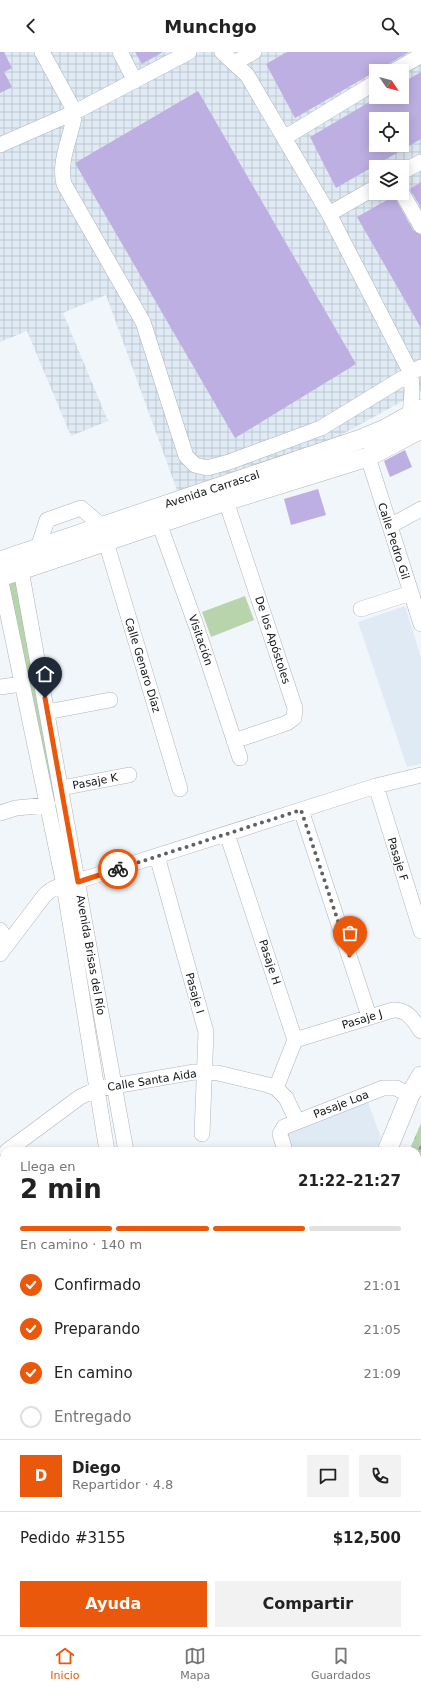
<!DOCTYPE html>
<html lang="es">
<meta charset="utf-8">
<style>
:root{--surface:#fff;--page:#f2f2f2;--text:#222;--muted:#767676;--line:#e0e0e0;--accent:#ea580c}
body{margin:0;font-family:"DejaVu Sans",sans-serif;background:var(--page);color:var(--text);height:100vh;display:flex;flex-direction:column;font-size:15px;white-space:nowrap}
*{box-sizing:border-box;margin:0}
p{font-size:13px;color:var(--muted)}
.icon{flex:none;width:22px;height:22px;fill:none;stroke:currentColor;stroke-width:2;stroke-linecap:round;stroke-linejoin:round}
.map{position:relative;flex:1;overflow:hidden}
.side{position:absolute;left:0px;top:1095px;width:421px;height:488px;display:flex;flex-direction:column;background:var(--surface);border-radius:12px 12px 0 0;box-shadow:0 2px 10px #0003}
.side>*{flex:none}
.needle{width:26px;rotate:125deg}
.buttons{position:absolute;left:369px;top:12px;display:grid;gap:8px}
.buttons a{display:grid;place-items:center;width:40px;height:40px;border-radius:0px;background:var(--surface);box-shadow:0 2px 10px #0003;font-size:20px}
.pin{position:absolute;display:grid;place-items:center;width:34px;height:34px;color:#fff;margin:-41px -17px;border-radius:50% 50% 50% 0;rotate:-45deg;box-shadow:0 0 4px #0007}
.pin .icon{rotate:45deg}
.courier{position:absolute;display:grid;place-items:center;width:40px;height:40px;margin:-20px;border:3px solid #ea580c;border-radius:50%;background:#fff;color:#222;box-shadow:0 1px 5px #0007}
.summary em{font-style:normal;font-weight:600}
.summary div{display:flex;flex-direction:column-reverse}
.summary{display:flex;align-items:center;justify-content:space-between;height:68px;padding:0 20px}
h1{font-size:26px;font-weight:600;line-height:30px}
.bar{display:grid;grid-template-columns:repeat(4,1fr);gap:6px 4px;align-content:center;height:48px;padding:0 20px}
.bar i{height:5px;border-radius:3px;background:var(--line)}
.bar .on{background:var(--accent)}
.bar p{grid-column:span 4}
.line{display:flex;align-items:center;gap:10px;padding:0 20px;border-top:1px solid var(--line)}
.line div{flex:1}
.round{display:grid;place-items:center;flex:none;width:42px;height:42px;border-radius:0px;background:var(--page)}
ol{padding:0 20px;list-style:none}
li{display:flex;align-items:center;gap:12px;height:44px}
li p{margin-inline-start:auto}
li .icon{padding:4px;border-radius:50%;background:var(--accent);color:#fff;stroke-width:4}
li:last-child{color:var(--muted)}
li i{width:22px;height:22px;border:2px solid var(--line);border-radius:50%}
.primary-button{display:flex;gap:8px;margin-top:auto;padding:8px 20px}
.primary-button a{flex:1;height:46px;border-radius:0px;background:var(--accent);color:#fff;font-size:16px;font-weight:600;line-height:46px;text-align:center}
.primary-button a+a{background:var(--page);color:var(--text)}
header{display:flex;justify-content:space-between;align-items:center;height:52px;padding:0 20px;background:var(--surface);font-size:18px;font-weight:600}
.tabs{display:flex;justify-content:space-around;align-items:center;height:56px;border-top:1px solid var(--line);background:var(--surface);font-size:11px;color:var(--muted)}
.tabs a{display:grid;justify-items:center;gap:2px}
.tabs .on{color:var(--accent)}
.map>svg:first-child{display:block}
.built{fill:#e0eaf4}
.industrial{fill:url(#industrial-grid);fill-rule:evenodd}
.grass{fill:#b7d4ad}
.park{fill:url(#park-tufts)}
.building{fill:#beafe3;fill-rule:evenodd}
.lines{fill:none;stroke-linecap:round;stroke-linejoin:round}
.minor-casing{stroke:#b0b4b9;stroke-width:16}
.major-casing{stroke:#b0b4b9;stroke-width:20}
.path{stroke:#8a8e90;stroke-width:2;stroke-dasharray:4 2;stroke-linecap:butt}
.minor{stroke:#fff;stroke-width:15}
.major{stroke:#fff;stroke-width:19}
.done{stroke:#5f6264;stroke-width:4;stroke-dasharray:0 7.2}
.route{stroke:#ea580c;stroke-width:5}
.labels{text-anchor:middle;stroke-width:3;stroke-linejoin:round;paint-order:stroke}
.street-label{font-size:11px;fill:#111314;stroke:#fff}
</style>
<header><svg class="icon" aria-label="back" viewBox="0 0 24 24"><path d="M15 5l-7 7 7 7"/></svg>Munchgo<svg class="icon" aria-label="search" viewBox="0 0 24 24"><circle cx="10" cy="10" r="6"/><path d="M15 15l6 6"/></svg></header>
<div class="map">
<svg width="421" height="1583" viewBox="0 0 421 1583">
<defs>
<pattern id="industrial-grid" width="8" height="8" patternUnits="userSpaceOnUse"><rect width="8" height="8" fill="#e0eaf4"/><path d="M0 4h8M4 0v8" fill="none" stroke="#bfc8d0"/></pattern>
<pattern id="park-tufts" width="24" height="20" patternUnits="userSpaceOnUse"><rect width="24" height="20" fill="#b7d4ad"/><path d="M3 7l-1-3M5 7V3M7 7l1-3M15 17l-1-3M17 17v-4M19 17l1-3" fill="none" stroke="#9cb594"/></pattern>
</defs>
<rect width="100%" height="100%" fill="#f1f6fa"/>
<path class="built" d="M405,554l16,51v107l-14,3 -49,-145z
M368,1050l13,36 -6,13h-82l-7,-20z"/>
<path class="industrial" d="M0,0h421v339l-102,56 -141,46 -72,-198 -43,18 45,108 -37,15 -44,-105 -27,11zM376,19h26v26h-26zM376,67h26v26h-26zM376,115h26v26h-26z"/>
<path class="grass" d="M13,528l4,2 55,289 -6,1 -57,-288z
M245,544l9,24 -43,17 -9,-25z"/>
<path class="park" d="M421,1071v459l-4,-6v-425h-8z"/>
<path class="building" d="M0,0h4l8,16 -8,4 8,15 -12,6z
M135,0h28l-21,12z
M287,0h122l-114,66 -29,-54z
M421,20v67l-85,49 -26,-51 68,-40h24v-14zM376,67h26v26h-26z
M198,39l158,273 -121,74 -160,-275z
M421,130v26l-11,-19z
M394,144l19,34 8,5v93l-64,-111z
M405,398l7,17 -22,10 -6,-16z
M318,437l8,26 -35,10 -7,-26z"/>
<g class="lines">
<g class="minor-casing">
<path id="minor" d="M42,0l33,60 114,-60
M120,0l15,29
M222,0l25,23 82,139 47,-27
M234,11l20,-11
M394,19l26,-15
M75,60c-3,24 -17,48 -11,72l79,138 43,134 9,9 12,3 22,-6 92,-34 100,-61
M284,86l92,-56
M0,93l75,-33
M402,120l19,-10
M402,141l19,33
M329,162l82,159 1,18 -2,24
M368,405l53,167
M226,449l69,207 -1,10 -7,5 -53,18
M159,471l38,105 43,130
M390,474l31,-17
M106,490l74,247
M38,496l9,-28 34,-12 21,18
M21,518l105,581
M0,525l64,308 43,266
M361,557l50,-16
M0,635l22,-3
M47,660l63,-12
M376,734l45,145
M61,736l68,-13
M301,758l68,206
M0,761l16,-5 32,-3
M227,782l68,206 -19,48
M157,804l49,176 -4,102
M0,878l8,13
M0,902l44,-58c9,-10 21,-12 34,-15l298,-95 45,-11
M295,988l98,-30c15,-1 21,11 28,21
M7,1099l73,-54 17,-8 97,-17 24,1 50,12 8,3 10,10 11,23
M285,1099l-5,-17 4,-7 99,-39h13l14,7
M0,1315l4,6
M0,1339l4,-2
M170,1579l3,4
M280,1579l1,4
M302,1579l1,4
M17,1583l2,-4"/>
</g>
<g class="major-casing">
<path id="major" d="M0,509l361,-122 24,-10 36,-20
M0,525l226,-76 142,-44 53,-28
M387,1099l23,-56 11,-19
M406,1579l2,4"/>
</g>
<path class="path" d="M417,1103l4,-9
M417,1112l4,3
M417,1127l4,-10
M417,1161l4,-14
M417,1234h4
M417,1441l4,28
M417,1504l4,7
M417,1553l4,7
M417,1564l4,8"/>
<use href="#minor" class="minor"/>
<use href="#major" class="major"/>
</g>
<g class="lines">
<path class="done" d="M118,817l183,-59 49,147"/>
<path class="route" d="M45,646l33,184 40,-13"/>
</g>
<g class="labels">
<g class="street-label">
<text transform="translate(212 437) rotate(-18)" y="4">Avenida Carrascal</text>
<text transform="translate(394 489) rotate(72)" y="4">Calle Pedro Gil</text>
<text transform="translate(201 588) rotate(71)" y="4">Visitación</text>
<text transform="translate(273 588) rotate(72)" y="4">De los Apóstoles</text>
<text transform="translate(143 613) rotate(73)" y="4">Calle Genaro Díaz</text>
<text transform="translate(95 729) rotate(-11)" y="4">Pasaje K</text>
<text transform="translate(398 807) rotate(73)" y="4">Pasaje F</text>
<text transform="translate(91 903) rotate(80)" y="4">Avenida Brisas del Río</text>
<text transform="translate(270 910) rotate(72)" y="4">Pasaje H</text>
<text transform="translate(195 941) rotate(74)" y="4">Pasaje I</text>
<text transform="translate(362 967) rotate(-17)" y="4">Pasaje J</text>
<text transform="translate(152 1028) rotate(-9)" y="4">Calle Santa Aida</text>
<text transform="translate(341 1052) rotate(-21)" y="4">Pasaje Loa</text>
</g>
</g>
</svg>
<div class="buttons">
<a><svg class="needle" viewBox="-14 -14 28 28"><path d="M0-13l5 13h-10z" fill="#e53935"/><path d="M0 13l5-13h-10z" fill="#767676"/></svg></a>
<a><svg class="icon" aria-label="locate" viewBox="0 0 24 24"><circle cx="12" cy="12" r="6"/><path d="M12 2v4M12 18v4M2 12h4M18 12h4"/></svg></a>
<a><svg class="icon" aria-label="layers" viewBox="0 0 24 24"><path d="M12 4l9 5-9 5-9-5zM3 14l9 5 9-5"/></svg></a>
</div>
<div class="pin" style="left:350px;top:905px;background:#ea580c"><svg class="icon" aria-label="bag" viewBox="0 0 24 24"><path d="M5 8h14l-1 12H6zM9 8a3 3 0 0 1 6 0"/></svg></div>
<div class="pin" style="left:45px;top:646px;background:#1f2937"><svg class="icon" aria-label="home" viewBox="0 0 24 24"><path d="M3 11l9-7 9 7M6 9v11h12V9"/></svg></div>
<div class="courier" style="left:118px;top:817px"><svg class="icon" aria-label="bike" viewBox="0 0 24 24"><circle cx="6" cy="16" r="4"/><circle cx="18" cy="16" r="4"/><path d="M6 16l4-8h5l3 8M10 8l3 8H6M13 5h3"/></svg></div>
<section class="side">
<div class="summary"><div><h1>2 min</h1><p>Llega en</p></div><em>21:22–21:27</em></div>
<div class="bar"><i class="on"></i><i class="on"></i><i class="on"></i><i></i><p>En camino · 140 m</p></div>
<ol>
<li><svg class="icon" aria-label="check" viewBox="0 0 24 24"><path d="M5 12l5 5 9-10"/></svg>Confirmado<p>21:01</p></li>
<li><svg class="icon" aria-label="check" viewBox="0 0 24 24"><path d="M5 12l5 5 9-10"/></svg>Preparando<p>21:05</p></li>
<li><svg class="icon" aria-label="check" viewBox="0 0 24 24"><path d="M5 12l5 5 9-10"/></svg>En camino<p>21:09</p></li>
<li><i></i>Entregado</li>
</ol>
<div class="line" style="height:72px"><b class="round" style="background:var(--accent);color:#fff">D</b><div><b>Diego</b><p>Repartidor · 4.8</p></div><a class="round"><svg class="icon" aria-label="chat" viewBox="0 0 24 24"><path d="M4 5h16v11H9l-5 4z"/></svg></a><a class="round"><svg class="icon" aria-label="phone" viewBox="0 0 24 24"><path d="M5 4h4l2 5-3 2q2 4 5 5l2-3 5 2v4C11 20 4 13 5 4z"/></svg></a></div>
<div class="line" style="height:52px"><div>Pedido #3155</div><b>$12,500</b></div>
<div class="primary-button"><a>Ayuda</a><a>Compartir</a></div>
</section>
</div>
<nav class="tabs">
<a class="on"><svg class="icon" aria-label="home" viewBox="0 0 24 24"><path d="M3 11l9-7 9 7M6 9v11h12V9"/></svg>Inicio</a>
<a><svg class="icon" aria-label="map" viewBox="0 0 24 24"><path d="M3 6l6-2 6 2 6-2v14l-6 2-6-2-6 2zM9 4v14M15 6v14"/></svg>Mapa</a>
<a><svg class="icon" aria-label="saved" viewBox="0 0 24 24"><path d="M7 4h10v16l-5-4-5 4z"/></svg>Guardados</a>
</nav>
